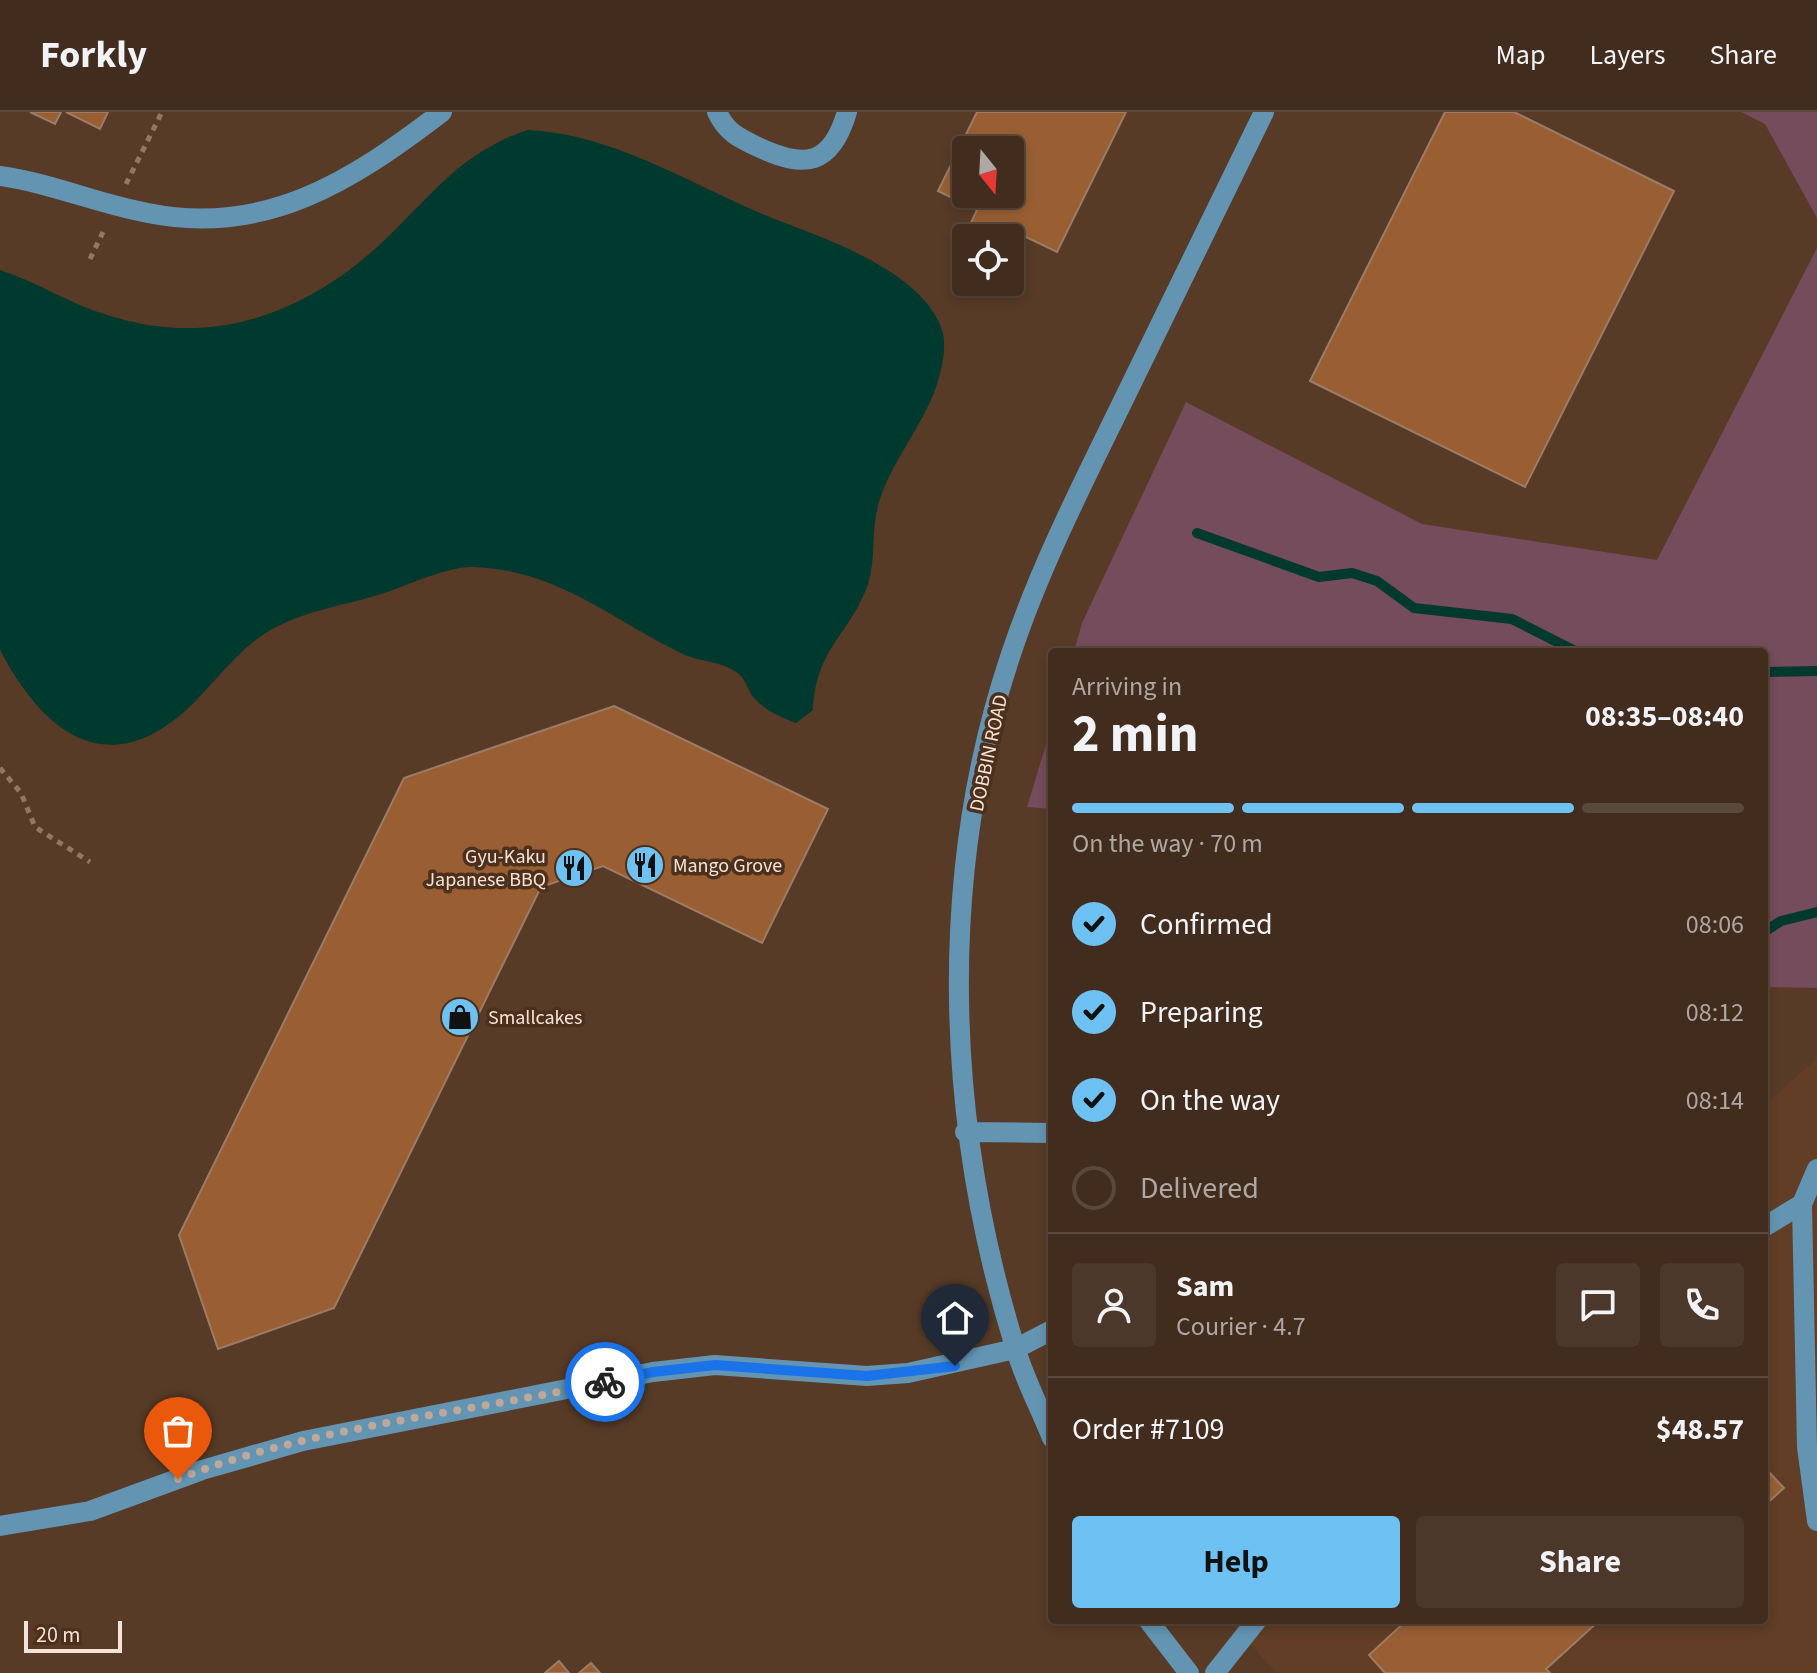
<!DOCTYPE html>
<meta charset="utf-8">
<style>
:root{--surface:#412c1d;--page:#4c382a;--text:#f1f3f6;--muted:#aea7a4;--line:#5a483b;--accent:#6ec2f3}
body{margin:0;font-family:"Source Sans 3",sans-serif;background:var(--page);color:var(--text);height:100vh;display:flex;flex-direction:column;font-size:30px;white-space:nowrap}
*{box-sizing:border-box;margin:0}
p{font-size:26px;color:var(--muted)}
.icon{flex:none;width:44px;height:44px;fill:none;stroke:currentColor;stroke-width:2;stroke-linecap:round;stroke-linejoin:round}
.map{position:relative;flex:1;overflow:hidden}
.details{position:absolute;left:1048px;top:536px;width:720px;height:976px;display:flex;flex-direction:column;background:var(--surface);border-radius:8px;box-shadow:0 4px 12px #0003,0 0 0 2px var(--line)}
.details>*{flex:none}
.needle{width:52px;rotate:162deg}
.controls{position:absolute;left:952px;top:24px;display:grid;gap:16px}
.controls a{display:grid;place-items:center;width:72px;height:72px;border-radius:8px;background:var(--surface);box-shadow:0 4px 12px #0003,0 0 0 2px var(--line);font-size:40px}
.scale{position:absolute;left:24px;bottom:20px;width:98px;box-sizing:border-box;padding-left:8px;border:4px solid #f6e3d7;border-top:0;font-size:22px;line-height:28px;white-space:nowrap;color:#f6e3d7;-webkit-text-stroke:6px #4c301c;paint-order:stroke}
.pin{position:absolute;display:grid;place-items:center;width:68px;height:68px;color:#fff;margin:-82px -34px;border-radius:50% 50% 50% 0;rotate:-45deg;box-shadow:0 0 8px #0007}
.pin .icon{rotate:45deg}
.courier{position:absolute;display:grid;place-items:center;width:80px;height:80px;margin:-40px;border:6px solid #1a73e8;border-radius:50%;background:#fff;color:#222;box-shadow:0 2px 10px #0007}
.headline em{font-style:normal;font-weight:700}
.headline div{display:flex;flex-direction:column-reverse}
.headline{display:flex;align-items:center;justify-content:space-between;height:136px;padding:0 24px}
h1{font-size:52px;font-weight:700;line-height:60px}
.bar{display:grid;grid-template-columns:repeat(4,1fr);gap:12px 8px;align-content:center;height:96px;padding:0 24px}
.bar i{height:10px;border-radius:6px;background:var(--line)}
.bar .selected{background:var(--accent)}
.bar p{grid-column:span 4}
.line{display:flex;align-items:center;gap:20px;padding:0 24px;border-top:2px solid var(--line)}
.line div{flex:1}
.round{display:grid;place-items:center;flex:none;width:84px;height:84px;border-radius:8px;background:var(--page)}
ol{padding:0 24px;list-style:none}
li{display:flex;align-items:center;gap:24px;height:88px}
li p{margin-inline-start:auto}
li .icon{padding:8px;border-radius:50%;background:var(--accent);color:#111;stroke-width:4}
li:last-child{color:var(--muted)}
li i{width:44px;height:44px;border:4px solid var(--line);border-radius:50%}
.primary-button{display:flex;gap:16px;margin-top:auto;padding:16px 24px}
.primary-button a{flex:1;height:92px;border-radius:8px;background:var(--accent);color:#111;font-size:32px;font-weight:700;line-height:92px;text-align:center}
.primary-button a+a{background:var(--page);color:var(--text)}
header{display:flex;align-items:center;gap:48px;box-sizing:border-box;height:112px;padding:0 40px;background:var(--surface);border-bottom:2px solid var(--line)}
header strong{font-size:38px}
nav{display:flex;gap:44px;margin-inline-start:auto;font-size:28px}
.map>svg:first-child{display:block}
.built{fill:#613e25}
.green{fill:#744c5b}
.water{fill:#00392e}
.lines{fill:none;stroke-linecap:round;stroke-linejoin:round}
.stream{stroke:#00392e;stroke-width:10}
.building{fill:#995f33;stroke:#9c7c66;stroke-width:2;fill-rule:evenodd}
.path{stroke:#907766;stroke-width:5;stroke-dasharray:6 6;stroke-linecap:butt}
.minor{stroke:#6395b3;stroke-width:20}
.done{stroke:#bea899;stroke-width:8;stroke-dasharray:0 14.4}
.route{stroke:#1a73e8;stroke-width:10}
.labels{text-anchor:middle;stroke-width:7;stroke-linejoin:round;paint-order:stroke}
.street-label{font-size:20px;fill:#f6e3d7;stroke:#4c301c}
.poi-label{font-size:20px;fill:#f6e3d7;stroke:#4c301c;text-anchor:start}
</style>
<header>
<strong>Forkly</strong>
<nav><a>Map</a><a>Layers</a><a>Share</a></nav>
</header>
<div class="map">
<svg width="1817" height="1561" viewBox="0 0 1817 1561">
<rect width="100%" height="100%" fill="#573b27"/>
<path class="built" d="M1817,946v615h-540l-50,-53h537v-514z"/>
<path class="green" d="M1741,0h76v106l-52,-94z
M1817,136v740l-53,-1v-335h-690l8,-29 104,-221 236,122 235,36z
M1052,613v84l-25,-2z"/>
<path class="water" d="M528,18c87,4 165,56 244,88 52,20 147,52 169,109 7,18 1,42 -5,60 -14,41 -47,77 -58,119 -7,25 -2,54 -10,78 -18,51 -52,63 -55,126l-17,13c-15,-6 -30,-12 -41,-24 -7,-7 -9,-19 -16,-25 -18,-14 -37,-11 -56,-20 -73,-35 -124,-84 -210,-87 -25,-1 -67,19 -92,27 -44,14 -86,17 -124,45 -27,20 -48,51 -73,73 -81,71 -143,16 -184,-62v-380c37,12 70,34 107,45 107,35 204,-3 283,-80 46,-45 74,-84 138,-105z"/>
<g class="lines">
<path class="stream" d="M1197,421l122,44 33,-4 25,8 37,27 98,11 65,33
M1702,540h12
M1764,560l53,-1
M1764,820l17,-11 36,-9"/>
</g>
<path class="building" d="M30,0h31l-6,12z
M66,0h42l-8,17z
M977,0h149l-69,140 -37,-18 -7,14 -3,-10h-18l-23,-11 8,-17 -39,-19zM966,38h44v44h-44z
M1445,0h69l160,79 -149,296 -215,-106z
M614,594l214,103 -66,134 -159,-77 -62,21 -207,421 -116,41 -39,-114 225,-457z
M1764,1355l20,21 -20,18z
M1407,1508h193l-54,49 4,4h-165l-16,-18z
M559,1549l10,12h-24z
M591,1551l9,10h-21z"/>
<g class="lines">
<path class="path" d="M126,72l36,-72
M90,147l15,-31
M0,656l21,25 14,34 55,35"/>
<path class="minor" d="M717,0c9,20 22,26 41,35 47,22 73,19 89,-35
M0,64c51,7 98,28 148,37 118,24 205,-33 294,-101
M965,1020l87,1
M1802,1092l5,243 10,74
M1764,1115l38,-23 15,-35
M1052,1326c-12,-30 -28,-60 -37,-91 -69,-223 -79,-470 -4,-693 29,-87 71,-169 111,-251 47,-97 94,-194 142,-291
M0,1414l90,-15 112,-41 101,-29 350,-69 62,-7 152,11 41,-3 107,-24 37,-19
M1148,1508l41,53
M1215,1561l42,-53"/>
</g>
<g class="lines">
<path class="done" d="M178,1367c135,-53 285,-65 427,-97"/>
<path class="route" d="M605,1270l48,-10 62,-7 152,11 88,-10"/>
</g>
<defs>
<g id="restaurant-disc" transform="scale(2)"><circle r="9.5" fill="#6ec2f3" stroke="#4c301c"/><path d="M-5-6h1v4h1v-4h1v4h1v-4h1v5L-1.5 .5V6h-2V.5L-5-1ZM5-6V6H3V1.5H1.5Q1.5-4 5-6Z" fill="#111"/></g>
<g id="shop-disc" transform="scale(2)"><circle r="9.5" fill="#6ec2f3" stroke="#4c301c"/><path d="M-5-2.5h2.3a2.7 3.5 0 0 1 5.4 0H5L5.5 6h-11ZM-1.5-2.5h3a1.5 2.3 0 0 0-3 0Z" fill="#111"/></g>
</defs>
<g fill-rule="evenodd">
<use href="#restaurant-disc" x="645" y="753"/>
<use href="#restaurant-disc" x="574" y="756"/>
<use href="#shop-disc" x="460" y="905"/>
</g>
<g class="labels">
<g class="street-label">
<text transform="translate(988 641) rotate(-78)" y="7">DOBBIN ROAD</text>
</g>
<g class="poi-label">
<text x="546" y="751" text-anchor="end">Gyu-Kaku<tspan x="546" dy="23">Japanese BBQ</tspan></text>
<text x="673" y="760">Mango Grove</text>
<text x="488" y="912">Smallcakes</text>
</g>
</g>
</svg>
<div class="controls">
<a><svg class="needle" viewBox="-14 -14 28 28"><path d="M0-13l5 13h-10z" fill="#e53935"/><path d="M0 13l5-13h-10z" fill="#aea7a4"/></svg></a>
<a><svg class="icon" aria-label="locate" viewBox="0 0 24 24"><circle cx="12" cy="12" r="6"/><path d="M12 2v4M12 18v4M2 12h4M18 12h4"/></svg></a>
</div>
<div class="scale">20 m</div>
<div class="pin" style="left:178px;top:1367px;background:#ea580c"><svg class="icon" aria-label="bag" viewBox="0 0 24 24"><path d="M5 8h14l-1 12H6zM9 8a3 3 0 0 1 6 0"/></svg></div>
<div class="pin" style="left:955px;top:1254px;background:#1f2937"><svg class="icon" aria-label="home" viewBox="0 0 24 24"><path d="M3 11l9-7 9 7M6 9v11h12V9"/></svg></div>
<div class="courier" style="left:605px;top:1270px"><svg class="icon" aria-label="bike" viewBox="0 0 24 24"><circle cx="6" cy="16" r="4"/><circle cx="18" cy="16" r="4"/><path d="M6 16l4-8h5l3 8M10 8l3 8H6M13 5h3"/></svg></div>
<section class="details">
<div class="headline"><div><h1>2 min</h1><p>Arriving in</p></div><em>08:35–08:40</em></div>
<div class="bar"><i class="selected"></i><i class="selected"></i><i class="selected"></i><i></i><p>On the way · 70 m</p></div>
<ol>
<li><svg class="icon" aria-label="check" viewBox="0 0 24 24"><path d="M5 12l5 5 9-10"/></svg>Confirmed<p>08:06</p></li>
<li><svg class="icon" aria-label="check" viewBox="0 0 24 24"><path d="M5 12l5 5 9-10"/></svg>Preparing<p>08:12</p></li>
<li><svg class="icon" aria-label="check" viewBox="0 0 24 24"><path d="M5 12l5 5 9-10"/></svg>On the way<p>08:14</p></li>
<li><i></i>Delivered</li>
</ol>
<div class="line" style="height:144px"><a class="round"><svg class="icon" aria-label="person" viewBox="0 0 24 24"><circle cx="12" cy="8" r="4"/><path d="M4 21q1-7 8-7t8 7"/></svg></a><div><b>Sam</b><p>Courier · 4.7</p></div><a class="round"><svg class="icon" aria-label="chat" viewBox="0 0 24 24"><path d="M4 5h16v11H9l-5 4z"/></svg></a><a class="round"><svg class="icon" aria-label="phone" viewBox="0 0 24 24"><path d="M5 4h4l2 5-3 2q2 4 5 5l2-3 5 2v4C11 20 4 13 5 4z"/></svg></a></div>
<div class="line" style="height:104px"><div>Order #7109</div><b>$48.57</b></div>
<div class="primary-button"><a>Help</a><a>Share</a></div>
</section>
</div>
